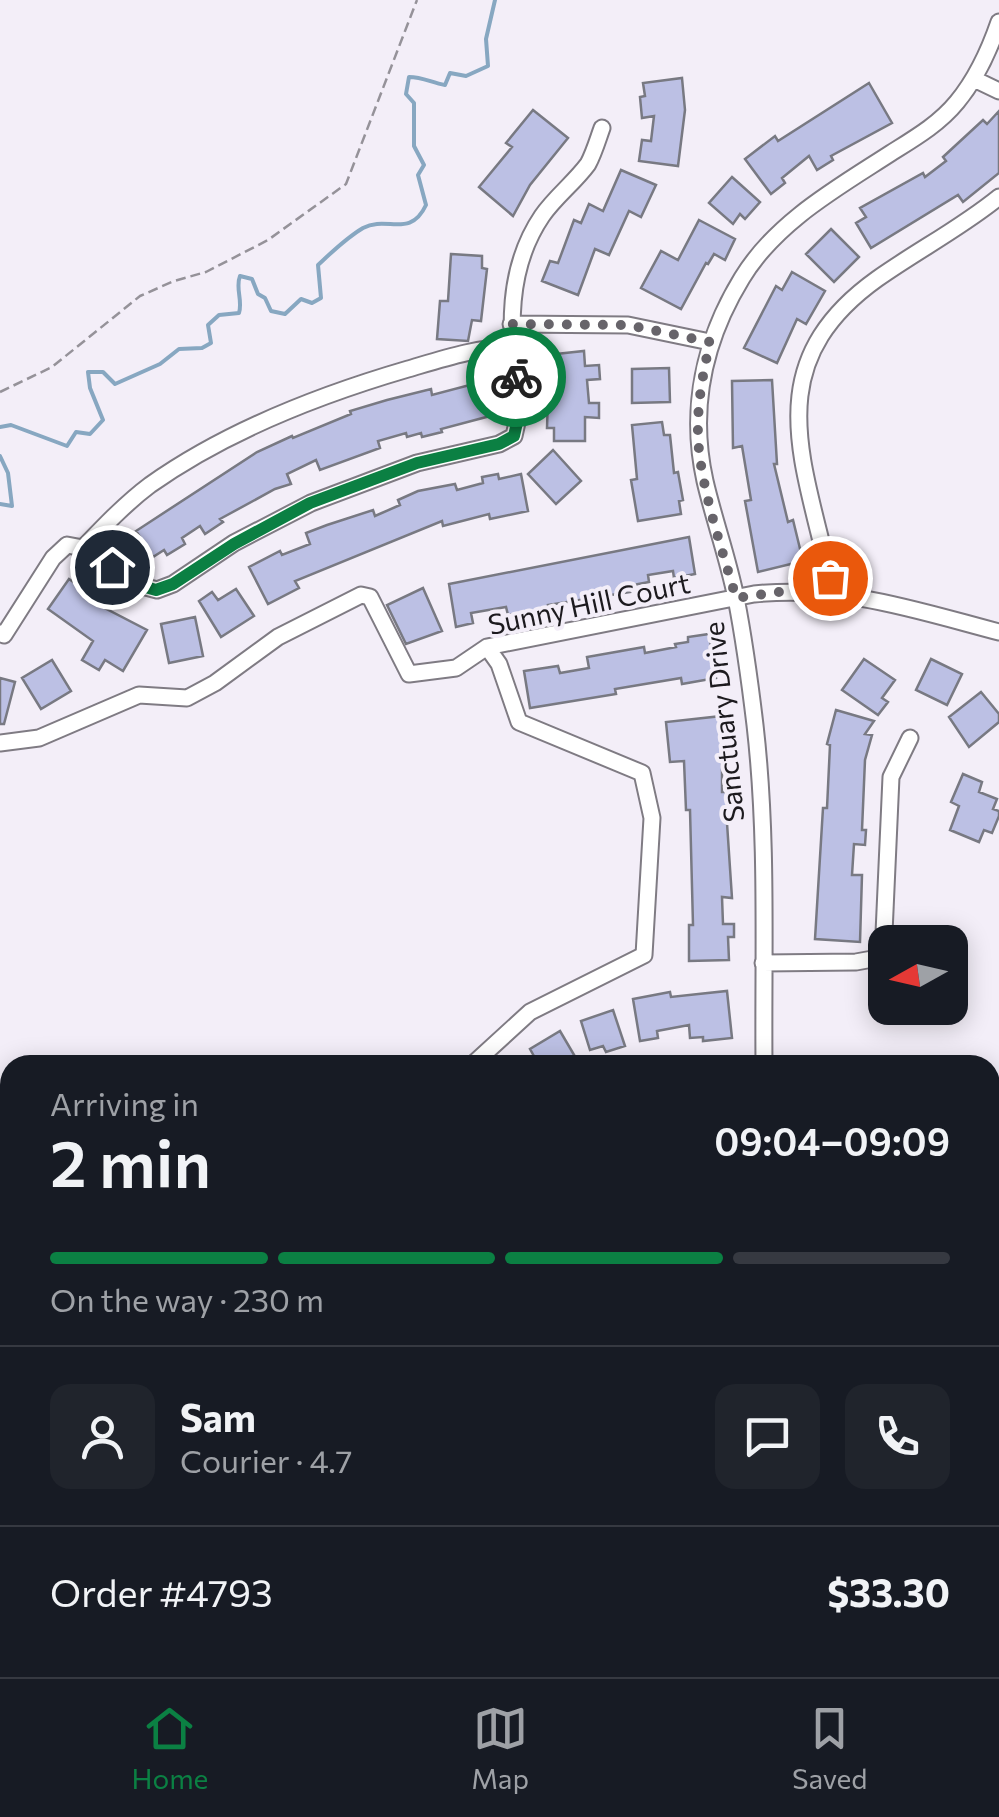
<!DOCTYPE html>
<meta charset="utf-8">
<style>
:root{--surface:#171b24;--page:#20242c;--text:#f1f3f6;--muted:#9ea1a6;--line:#363941;--accent:#0b8043}
body{margin:0;font-family:Commissioner,sans-serif;background:var(--page);color:var(--text);height:100vh;display:flex;flex-direction:column;font-size:38px;white-space:nowrap}
*{box-sizing:border-box;margin:0}
p{font-size:32px;color:var(--muted)}
.icon{flex:none;width:55px;height:55px;fill:none;stroke:currentColor;stroke-width:2;stroke-linecap:round;stroke-linejoin:round}
.map{position:relative;flex:1;overflow:hidden}
.drawer{position:absolute;left:0px;top:1055px;width:1000px;height:622px;display:flex;flex-direction:column;background:var(--surface);border-radius:30px 30px 0 0;box-shadow:0 5px 25px #0003}
.drawer>*{flex:none}
.needle{width:65px;rotate:262deg}
.buttons{position:absolute;left:868px;top:925px;display:grid;gap:20px}
.buttons a{display:grid;place-items:center;width:100px;height:100px;border-radius:20px;background:var(--surface);box-shadow:0 5px 25px #0003;font-size:50px}
.pin{position:absolute;display:grid;place-items:center;width:85px;height:85px;color:#fff;margin:-42px;border:5px solid #fff;border-radius:50%;box-shadow:0 2px 10px #0007}
.courier{position:absolute;display:grid;place-items:center;width:100px;height:100px;margin:-50px;border:8px solid #0b8043;border-radius:50%;background:#fff;color:#222;box-shadow:0 2px 12px #0007}
.headline em{font-style:normal;font-weight:600}
.headline div{display:flex;flex-direction:column-reverse}
.headline{display:flex;align-items:center;justify-content:space-between;height:170px;padding:0 50px}
h1{font-size:65px;font-weight:600;line-height:75px}
.bar{display:grid;grid-template-columns:repeat(4,1fr);gap:15px 10px;align-content:center;height:120px;padding:0 50px}
.bar i{height:12px;border-radius:8px;background:var(--line)}
.bar .active{background:var(--accent)}
.bar p{grid-column:span 4}
.line{display:flex;align-items:center;gap:25px;padding:0 50px;border-top:2px solid var(--line)}
.line div{flex:1}
.round{display:grid;place-items:center;flex:none;width:105px;height:105px;border-radius:20px;background:var(--page)}
.tabs{display:flex;justify-content:space-around;align-items:center;height:140px;border-top:2px solid var(--line);background:var(--surface);font-size:28px;color:var(--muted)}
.tabs a{display:grid;justify-items:center;gap:5px}
.tabs .active{color:var(--accent)}
.map>svg:first-child{display:block}
.lines{fill:none;stroke-linecap:round;stroke-linejoin:round}
.stream{stroke:#87a7c1;stroke-width:4}
.building{fill:#bcc0e4;stroke:#787982;stroke-width:2.5}
.minor-casing{stroke:#7f7b83;stroke-width:19}
.path{stroke:#959299;stroke-width:2.5;stroke-dasharray:10 5;stroke-linecap:butt}
.minor{stroke:#fff;stroke-width:15}
.done{stroke:#67646a;stroke-width:10;stroke-dasharray:0 18}
.route{stroke:#0b8043;stroke-width:12}
.labels{text-anchor:middle;stroke-width:8;stroke-linejoin:round;paint-order:stroke}
.street-label{font-size:28px;fill:#1c1a1e;stroke:#f3eef8}
</style>
<div class="map">
<svg width="999" height="1677" viewBox="0 0 999 1677">
<rect width="100%" height="100%" fill="#f3eef8"/>
<g class="lines">
<path class="stream" d="M0,427l11,-2 56,21 9,-14 14,2 13,-14 -13,-32 -2,-16h15l12,12 45,-20 19,-15 23,-1 9,-5 -3,-18 11,-10 20,-2c4,-13 -4,-25 1,-37l12,3 6,15 7,4 6,13 14,3 16,-15 11,4 9,-5 -3,-33c14,-13 28,-27 45,-37 24,-13 47,11 63,-23l-8,-30 6,-10 -10,-19v-43l-8,-9 3,-17c14,0 23,6 36,8l5,-12 16,3 22,-10 -2,-27 9,-39
M0,456l8,17 4,33 -12,-2"/>
</g>
<path class="building" d="M682,78l3,32 -7,56 -39,-5 3,-21 9,1 3,-25 -12,2 -2,-21 5,-1 -2,-13z
M869,83l23,40 -61,33 2,4 -16,10 -8,-14 -27,22 3,5 -14,11 -26,-35 30,-23 3,5z
M533,110l35,28 -38,47 -17,31 -34,-29 33,-40 -6,-4z
M999,111v62l-36,29 -5,-7 -87,53 -15,-25 10,-6 -6,-9 63,-35 2,4 21,-16 -3,-4 40,-37 4,4z
M621,170l35,15 -15,32 -12,-6 -20,44 -14,-6 -17,46 -36,-14 8,-20 8,2 16,-43 7,3 8,-19 14,7z
M732,177l28,25 -15,17 -5,-5 -7,10 -24,-21z
M699,220l36,19 -10,21 -11,-6 -6,10 -2,-1 -25,46 -40,-21 20,-37 17,9z
M831,229l28,28 -25,25 -28,-28z
M451,254l31,2v12l5,1 -6,52 -9,-1 -4,21 -31,-2 3,-38h8z
M792,272l33,19 -19,33 -9,-5 -20,44 -33,-15 32,-62 6,4z
M584,351l1,15 14,-1 1,14 -13,1 2,23h10v15l-14,-1v24h-31v-13h-7l1,-31h-3l-1,-13 -4,1 -3,-29z
M669,368l1,34 -38,1v-34z
M772,380l5,84h-3l14,58 5,-2 10,41 -45,11 -13,-71 6,-1 -9,-54 -9,2 -1,-67z
M481,382l9,34 -49,13 1,3 -20,5 -1,-4 -14,4 -1,-4 -28,8 2,7 -60,22 -4,-10 -29,14 4,10 -16,5 -55,30 3,3 -18,12 -5,-8 -18,12 3,6 -18,11 -3,-5 -11,7 -17,-26 121,-79 35,-16 1,2 58,-24 -1,-3 37,-11 44,-11 1,6z
M662,422l2,13h6l4,38 4,-1 5,28 -4,1 2,13 -43,7 -7,-41 6,-1 -5,-54z
M553,450l28,31 -25,23 -28,-30z
M498,474l1,5 22,-5 7,37 -38,8 -1,-5 -46,12 -1,-5 -147,60 4,7 -31,16 -19,-37 31,-16 2,4 28,-11 -4,-11 21,-8 46,-15 2,6 25,-11 -2,-5 20,-9 37,-7 2,6 26,-7 -1,-6z
M689,537l6,37 -21,4 -1,-7 -25,4 1,7 -21,4 2,6 -82,13 1,6 -41,4 -2,-8 -35,6 2,10 -17,4 -7,-43z
M69,579l16,11 4,-6 14,11 -6,9 50,26 -24,41 -18,-11 -6,10 -17,-10 11,-19 -45,-32z
M423,588l19,43 -36,13 -19,-39z
M236,589l18,27 -33,21 -22,-36 13,-9 6,8z
M195,617l8,39 -34,7 -8,-39z
M709,634l7,44 -34,6 -1,-6 -66,11 1,5 -86,14 -6,-37 34,-5 2,7 29,-5 -2,-11 57,-10 1,6 31,-6 -1,-3 13,-2v-5z
M864,659l31,21 -13,18 6,4 -10,13 -36,-25z
M931,659l31,15 -15,31 -31,-15z
M52,660l19,31 -30,18 -19,-31z
M0,678l15,4 -11,42h-4z
M981,692l18,22v8l-30,25 -20,-30z
M836,710l38,11 -9,13 7,1 -7,25 -3,70h4l-1,15 -11,-1 -2,31h10l-2,67 -45,-3 8,-131h4l3,-63 -3,-1z
M722,716v76h6l1,16h-3l6,90 -10,-1 1,27h11v13h-6l1,23 -40,1v-36h4l-3,-115h-4l-2,-49 -14,1 -4,-40z
M963,774l19,8 -3,10 18,7 -4,10 6,2v5l-7,17 -8,-3 -5,12 -29,-12 9,-24 -8,-4z
M727,991l5,47 -29,3v-4l-13,1 -1,-13 -32,6 1,7 -18,3 -7,-42 37,-7 1,5z
M613,1010l12,36 -19,6 -3,-6 -13,4 -9,-29z
M560,1031l20,34h-41l-9,-16z"/>
<g class="lines">
<g class="minor-casing">
<path id="minor" d="M974,79l25,12
M511,324l117,1 82,17
M83,548c21,-22 43,-45 67,-63 76,-54 169,-90 258,-116 34,-10 70,-22 105,-22
M830,592v-13c-26,-119 -73,-214 47,-300 41,-29 84,-51 122,-82
M0,633l4,2 49,-77 14,-13 16,3 59,38 15,4 16,-6 61,-41 77,-40 106,-40 82,-19 15,-8 4,-18c-5,-70 -18,-140 24,-202 13,-19 32,-33 46,-52 6,-11 10,-25 14,-36
M0,743l39,-5 100,-43 48,3 28,-15 63,-46 83,-42 9,2 39,77 47,-6 31,-21 267,-53c89,-9 161,16 245,38
M763,963l93,-1 22,-4 6,-25 7,-156 19,-39
M472,1065l58,-53 114,-57 8,-137 -10,-45 -123,-51 -20,-58 -12,-17
M764,1065c-1,-113 4,-228 -9,-340 -5,-42 -11,-86 -19,-127 -8,-40 -22,-78 -31,-117 -16,-72 -1,-141 37,-203 34,-56 95,-90 149,-125 24,-15 48,-29 66,-51 19,-23 32,-51 42,-80
M385,1668l11,9
M853,1668l1,9
M301,1677l10,-9"/>
</g>
<path class="path" d="M0,392l52,-25 88,-71 34,-15 32,-9 62,-32 78,-56 71,-184"/>
<use href="#minor" class="minor"/>
</g>
<g class="lines">
<path class="done" d="M516,377l-4,-53 116,1 82,17c-7,31 -13,62 -12,94 2,50 24,113 38,162l57,-8 37,2v-14"/>
<path class="route" d="M112,567l30,19 14,4 17,-6 61,-40 76,-41 107,-40 82,-19 15,-8 4,-18 -2,-41"/>
</g>
<g class="labels">
<g class="street-label">
<text transform="translate(589 604) rotate(-12)" y="10">Sunny Hill Court</text>
<text transform="translate(724 722) rotate(-96)" y="10">Sanctuary Drive</text>
</g>
</g>
</svg>
<div class="buttons">
<a><svg class="needle" viewBox="-14 -14 28 28"><path d="M0-13l5 13h-10z" fill="#e53935"/><path d="M0 13l5-13h-10z" fill="#9ea1a6"/></svg></a>
</div>
<div class="pin" style="left:830px;top:578px;background:#ea580c"><svg class="icon" aria-label="bag" viewBox="0 0 24 24"><path d="M5 8h14l-1 12H6zM9 8a3 3 0 0 1 6 0"/></svg></div>
<div class="pin" style="left:112px;top:567px;background:#1f2937"><svg class="icon" aria-label="home" viewBox="0 0 24 24"><path d="M3 11l9-7 9 7M6 9v11h12V9"/></svg></div>
<div class="courier" style="left:516px;top:377px"><svg class="icon" aria-label="bike" viewBox="0 0 24 24"><circle cx="6" cy="16" r="4"/><circle cx="18" cy="16" r="4"/><path d="M6 16l4-8h5l3 8M10 8l3 8H6M13 5h3"/></svg></div>
<section class="drawer">
<div class="headline"><div><h1>2 min</h1><p>Arriving in</p></div><em>09:04–09:09</em></div>
<div class="bar"><i class="active"></i><i class="active"></i><i class="active"></i><i></i><p>On the way · 230 m</p></div>
<div class="line" style="height:180px"><a class="round"><svg class="icon" aria-label="person" viewBox="0 0 24 24"><circle cx="12" cy="8" r="4"/><path d="M4 21q1-7 8-7t8 7"/></svg></a><div><b>Sam</b><p>Courier · 4.7</p></div><a class="round"><svg class="icon" aria-label="chat" viewBox="0 0 24 24"><path d="M4 5h16v11H9l-5 4z"/></svg></a><a class="round"><svg class="icon" aria-label="phone" viewBox="0 0 24 24"><path d="M5 4h4l2 5-3 2q2 4 5 5l2-3 5 2v4C11 20 4 13 5 4z"/></svg></a></div>
<div class="line" style="height:130px"><div>Order #4793</div><b>$33.30</b></div>
</section>
</div>
<nav class="tabs">
<a class="active"><svg class="icon" aria-label="home" viewBox="0 0 24 24"><path d="M3 11l9-7 9 7M6 9v11h12V9"/></svg>Home</a>
<a><svg class="icon" aria-label="map" viewBox="0 0 24 24"><path d="M3 6l6-2 6 2 6-2v14l-6 2-6-2-6 2zM9 4v14M15 6v14"/></svg>Map</a>
<a><svg class="icon" aria-label="saved" viewBox="0 0 24 24"><path d="M7 4h10v16l-5-4-5 4z"/></svg>Saved</a>
</nav>
